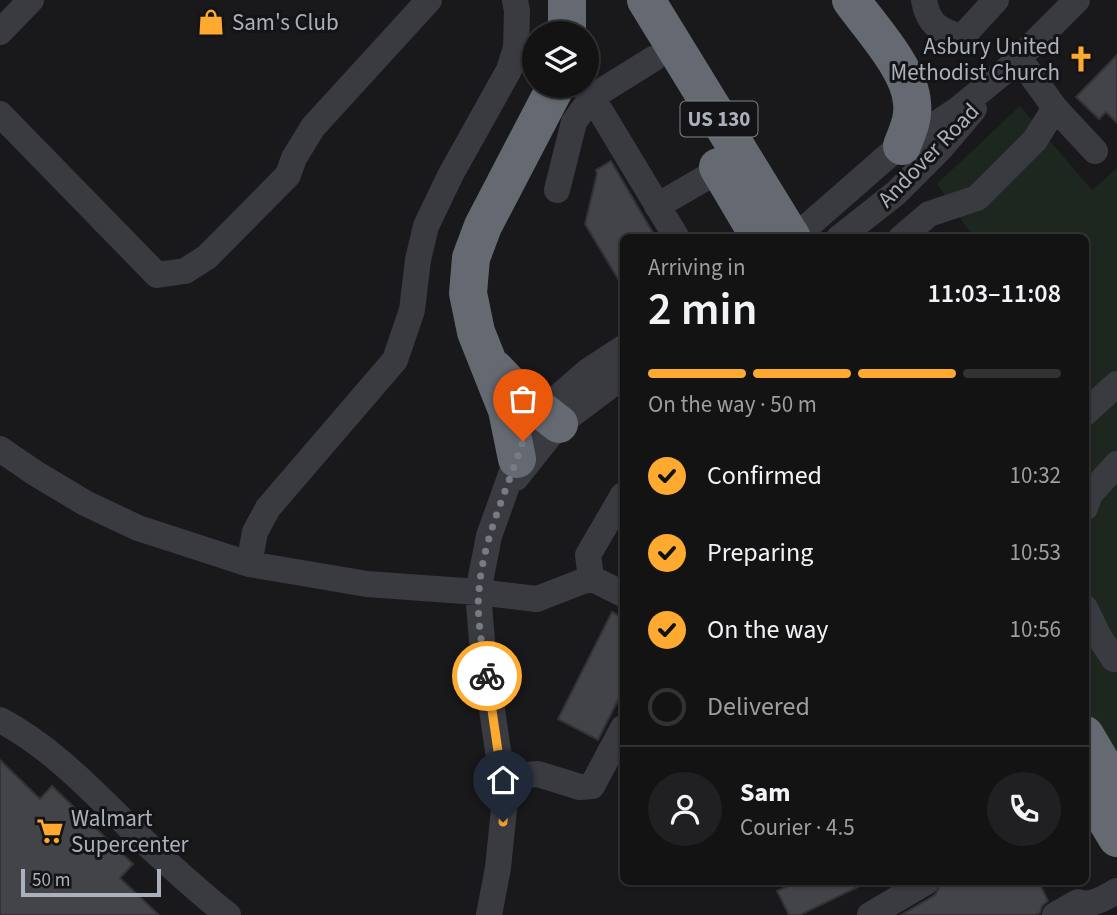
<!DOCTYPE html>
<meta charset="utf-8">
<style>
:root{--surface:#131314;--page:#202022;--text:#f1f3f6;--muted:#9d9ea0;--line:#323234;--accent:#fea92f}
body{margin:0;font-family:"Source Sans 3",sans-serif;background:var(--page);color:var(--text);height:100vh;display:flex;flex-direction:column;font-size:26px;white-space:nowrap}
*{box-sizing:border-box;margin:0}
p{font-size:23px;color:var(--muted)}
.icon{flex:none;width:38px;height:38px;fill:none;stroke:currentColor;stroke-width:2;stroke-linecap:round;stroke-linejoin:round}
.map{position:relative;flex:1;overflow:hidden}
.side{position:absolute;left:620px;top:234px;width:469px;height:651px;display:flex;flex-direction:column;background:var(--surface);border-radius:10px;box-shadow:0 2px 5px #0004,0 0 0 2px var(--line)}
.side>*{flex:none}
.controls{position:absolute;left:522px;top:21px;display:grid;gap:14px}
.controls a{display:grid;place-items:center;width:77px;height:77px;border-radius:50%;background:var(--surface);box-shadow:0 2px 5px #0004,0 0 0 2px var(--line);font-size:35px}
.scale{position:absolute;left:21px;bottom:18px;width:140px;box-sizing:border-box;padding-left:7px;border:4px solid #aab1bc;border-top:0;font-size:19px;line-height:24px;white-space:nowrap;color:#aab1bc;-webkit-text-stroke:5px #141416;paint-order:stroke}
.pin{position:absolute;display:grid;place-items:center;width:60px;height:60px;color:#fff;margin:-72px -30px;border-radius:50% 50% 50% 0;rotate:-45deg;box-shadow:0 0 7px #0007}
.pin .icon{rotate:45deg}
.courier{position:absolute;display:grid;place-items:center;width:70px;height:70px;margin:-35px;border:5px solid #fea92f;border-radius:50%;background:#fff;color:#222;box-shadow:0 2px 9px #0007}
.summary em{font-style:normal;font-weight:600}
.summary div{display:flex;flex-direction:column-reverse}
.summary{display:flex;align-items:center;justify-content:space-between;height:119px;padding:0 28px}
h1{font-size:46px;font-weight:600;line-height:52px}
.bar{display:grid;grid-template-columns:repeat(4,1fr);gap:10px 7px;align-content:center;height:84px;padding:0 28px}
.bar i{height:9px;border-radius:5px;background:var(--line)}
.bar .on{background:var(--accent)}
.bar p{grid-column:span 4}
.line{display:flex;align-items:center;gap:18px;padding:0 28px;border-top:2px solid var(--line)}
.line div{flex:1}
.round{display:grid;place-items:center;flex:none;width:74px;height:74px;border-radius:37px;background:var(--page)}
ol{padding:0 28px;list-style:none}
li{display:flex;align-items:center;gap:21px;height:77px}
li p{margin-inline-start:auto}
li .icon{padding:7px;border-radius:50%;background:var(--accent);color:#111;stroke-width:4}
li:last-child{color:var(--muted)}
li i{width:38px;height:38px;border:4px solid var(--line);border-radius:50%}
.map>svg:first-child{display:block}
.green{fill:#1e271f}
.building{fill:#434448;stroke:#333337;stroke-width:2}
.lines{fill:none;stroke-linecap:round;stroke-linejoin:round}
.minor{stroke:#3a3b41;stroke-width:26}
.highway{stroke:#656a72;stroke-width:38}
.done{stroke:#777c84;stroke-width:7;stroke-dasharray:0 12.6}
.route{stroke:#fea92f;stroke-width:9}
.labels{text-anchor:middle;stroke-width:6;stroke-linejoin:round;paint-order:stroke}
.shield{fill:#141416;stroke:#7d828a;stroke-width:2}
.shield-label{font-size:21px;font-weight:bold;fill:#aab1bc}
.poi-label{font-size:23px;fill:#aab1bc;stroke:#141416;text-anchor:start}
.street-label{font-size:23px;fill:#aab1bc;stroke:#141416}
</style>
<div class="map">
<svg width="1117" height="915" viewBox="0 0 1117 915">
<rect width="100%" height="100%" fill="#19191b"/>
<path class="green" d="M1020,106l72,84 25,-22v621l-32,-54v-497h-111l-37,-54z"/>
<path class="building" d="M1117,55v68l-11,-11 -7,7 -23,-22z
M611,161l45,77h-33v49l-38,-63 12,-50 -1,-4z
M612,612l11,6v72l-25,50 -40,-21z
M0,760l40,39 12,-13 81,78 -13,14 39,37h-159z
M797,882h71l-68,33h-11l-12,-24z
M942,882h97l9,19 -6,5 -2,7 -5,2h-134l34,-20z"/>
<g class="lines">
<path class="minor" d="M924,0c4,24 15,31 38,37l34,-37
M0,32l31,-32
M1019,58l36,50 40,43
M592,97l61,-38
M0,114l157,161 28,-4 22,-14 81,-82 6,-17 19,-31 116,-127
M557,190l17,-68 18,-25 85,141
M657,206l62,-36
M794,238l96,-84 67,-44 54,-44 66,-66
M839,238l57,-45 44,-44 34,-40
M901,238l28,-24 48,-16 58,-58 20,-32
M1085,413l32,-29
M0,449l35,24 50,30 53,25 111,36 118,20 111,8 59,7 54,-21
M516,478l43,-54 64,-48
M623,495l-35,60 3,23 32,16
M1085,508l5,-14 27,-30
M249,564l6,-32 13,-24 127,-148 17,-50 6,-50 8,-34 25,-52 58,-104 7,-22 1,-37 -2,-11
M1085,608l13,27 16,24h3
M0,720c59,31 103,83 151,128 25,23 50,46 77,67
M502,777l36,-3 42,13 12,-1 31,-58
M489,915l9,-47 7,-69 -23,-158 -4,-49 11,-56 34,-95 19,-30 46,-40 35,-23
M870,915l56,-33
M1055,915l23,-13c14,5 27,-5 39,-11"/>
<path class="highway" d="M567,0v33
M646,0l146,238
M851,0c20,28 59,69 61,103 2,16 -5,29 -10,43
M718,167l42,71
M495,369l20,21 44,34
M517,459l-10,-49 -31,-78 -8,-39 3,-35 12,-32 73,-140
M1085,735l32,54
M1085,785l32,53"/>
</g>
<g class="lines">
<path class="done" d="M487,676c-4,-27 -11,-58 -8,-86 4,-51 28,-100 44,-149"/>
<path class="route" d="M487,676l18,123 -2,23"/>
</g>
<defs>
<g id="shop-bare" transform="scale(2.1)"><path d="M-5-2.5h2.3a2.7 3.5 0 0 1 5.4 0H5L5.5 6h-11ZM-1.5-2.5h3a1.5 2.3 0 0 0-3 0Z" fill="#fea92f" stroke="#141416" stroke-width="2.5" paint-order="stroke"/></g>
<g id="church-bare" transform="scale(2.1)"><path d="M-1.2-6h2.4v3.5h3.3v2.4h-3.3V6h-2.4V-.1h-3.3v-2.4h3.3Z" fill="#fea92f" stroke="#141416" stroke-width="2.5" paint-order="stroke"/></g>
<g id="supermarket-bare" transform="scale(2.1)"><path d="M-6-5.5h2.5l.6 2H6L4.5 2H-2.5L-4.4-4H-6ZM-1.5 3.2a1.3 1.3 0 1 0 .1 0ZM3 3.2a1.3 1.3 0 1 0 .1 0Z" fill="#fea92f" stroke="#141416" stroke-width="2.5" paint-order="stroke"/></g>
</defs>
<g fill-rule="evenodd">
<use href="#shop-bare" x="211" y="22"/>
<use href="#church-bare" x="1081" y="59"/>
<use href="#supermarket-bare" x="50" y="831"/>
</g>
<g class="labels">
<rect class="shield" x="680.5" y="101.5" width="77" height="35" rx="5"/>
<g class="shield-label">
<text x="719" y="126">US 130</text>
</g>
<g class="poi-label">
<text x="232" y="30">Sam's Club</text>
<text x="1060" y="54" text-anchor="end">Asbury United<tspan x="1060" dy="26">Methodist Church</tspan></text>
<text x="71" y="826">Walmart<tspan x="71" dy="26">Supercenter</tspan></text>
</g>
<g class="street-label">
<text transform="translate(928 155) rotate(-46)" y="8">Andover Road</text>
</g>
</g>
</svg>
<div class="controls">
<a><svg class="icon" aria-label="layers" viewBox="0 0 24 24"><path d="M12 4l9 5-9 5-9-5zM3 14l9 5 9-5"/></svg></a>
</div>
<div class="scale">50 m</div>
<div class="pin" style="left:523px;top:441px;background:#ea580c"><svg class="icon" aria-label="bag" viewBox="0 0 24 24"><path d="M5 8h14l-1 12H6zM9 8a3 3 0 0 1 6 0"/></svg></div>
<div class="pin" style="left:503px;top:822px;background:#1f2937"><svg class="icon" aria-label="home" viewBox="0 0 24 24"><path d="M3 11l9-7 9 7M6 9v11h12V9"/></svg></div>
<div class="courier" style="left:487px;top:676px"><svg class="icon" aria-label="bike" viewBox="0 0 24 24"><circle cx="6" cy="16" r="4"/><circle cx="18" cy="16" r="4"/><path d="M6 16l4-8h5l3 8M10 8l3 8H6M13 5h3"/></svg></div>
<section class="side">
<div class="summary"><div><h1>2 min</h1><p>Arriving in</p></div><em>11:03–11:08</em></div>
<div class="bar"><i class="on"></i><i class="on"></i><i class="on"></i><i></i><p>On the way · 50 m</p></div>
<ol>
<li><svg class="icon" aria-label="check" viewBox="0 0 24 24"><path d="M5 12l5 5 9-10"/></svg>Confirmed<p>10:32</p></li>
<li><svg class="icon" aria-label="check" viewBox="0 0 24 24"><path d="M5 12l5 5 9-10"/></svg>Preparing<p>10:53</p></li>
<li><svg class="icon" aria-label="check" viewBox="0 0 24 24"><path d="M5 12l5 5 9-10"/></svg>On the way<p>10:56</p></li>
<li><i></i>Delivered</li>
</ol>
<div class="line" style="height:126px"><a class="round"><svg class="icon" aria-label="person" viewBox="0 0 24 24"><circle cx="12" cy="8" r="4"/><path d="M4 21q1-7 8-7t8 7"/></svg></a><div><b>Sam</b><p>Courier · 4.5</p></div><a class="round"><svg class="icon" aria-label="phone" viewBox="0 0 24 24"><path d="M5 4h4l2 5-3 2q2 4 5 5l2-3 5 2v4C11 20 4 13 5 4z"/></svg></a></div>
</section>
</div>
